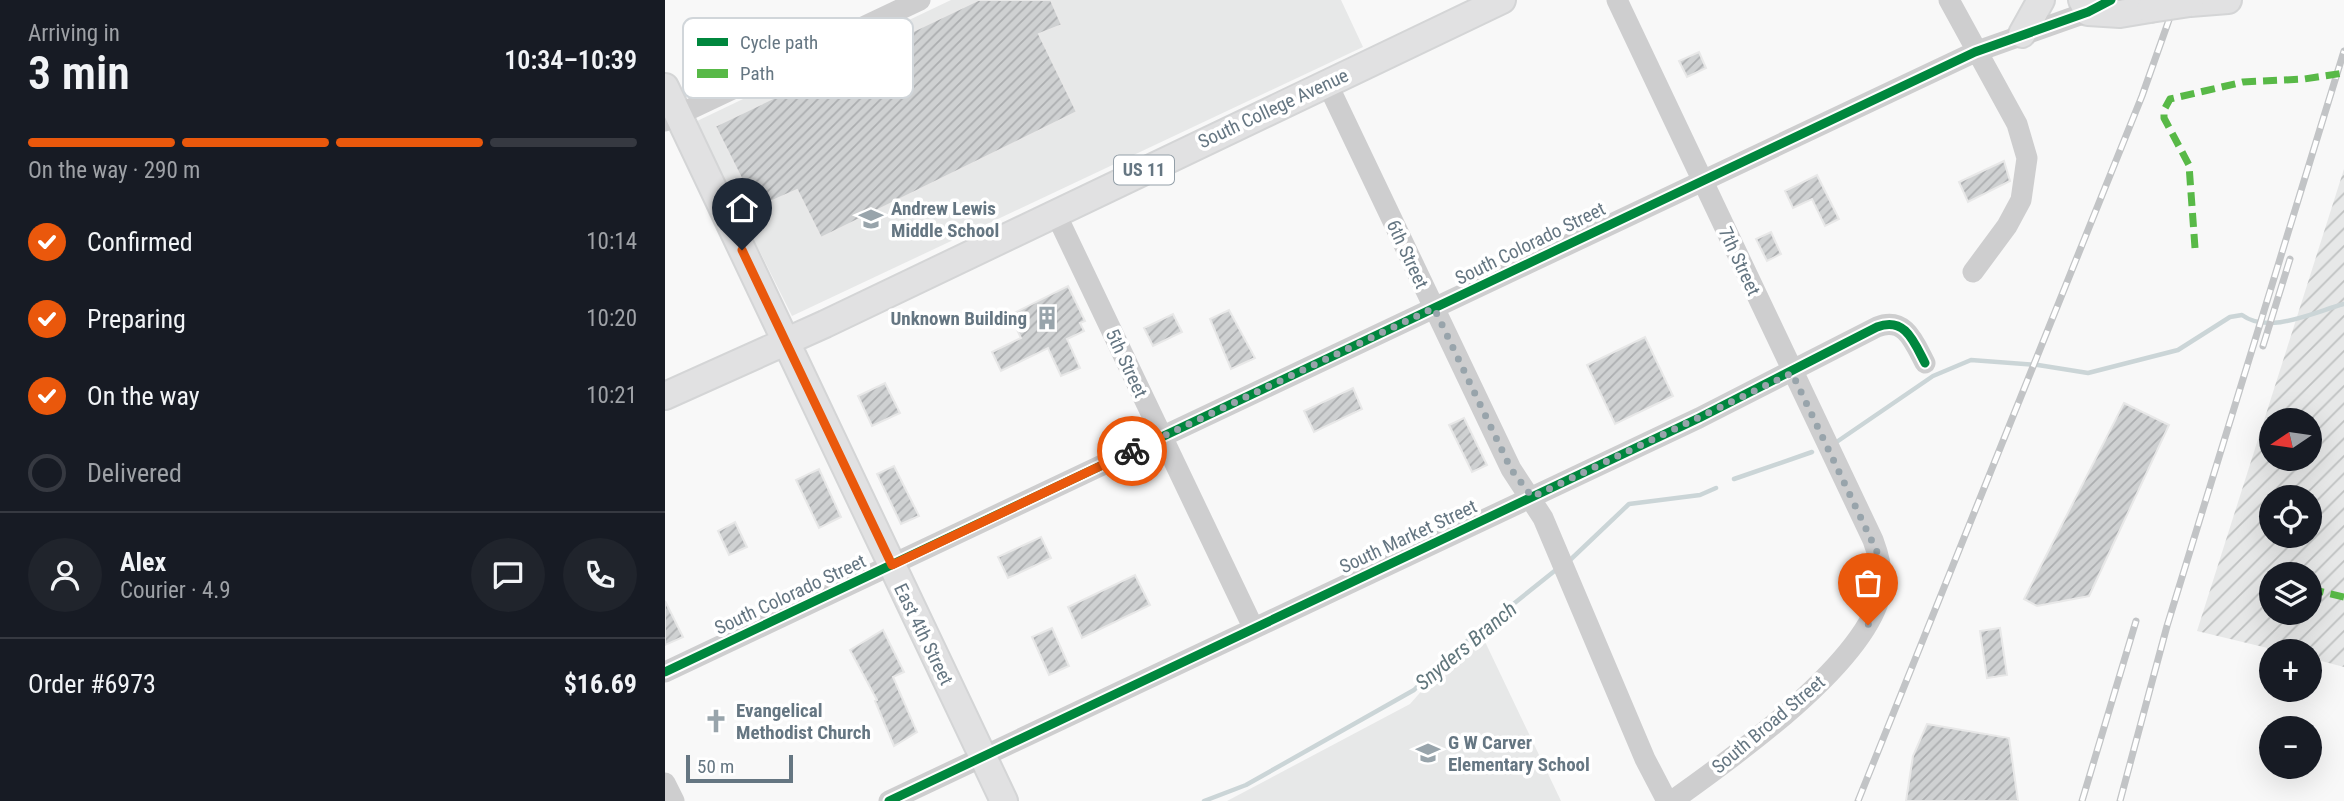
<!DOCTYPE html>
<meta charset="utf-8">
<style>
:root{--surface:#171b24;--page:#20242c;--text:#f1f3f6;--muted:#9ea1a6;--line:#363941;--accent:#ea580c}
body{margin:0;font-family:"Roboto Condensed",sans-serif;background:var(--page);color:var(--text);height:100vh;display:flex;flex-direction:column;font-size:26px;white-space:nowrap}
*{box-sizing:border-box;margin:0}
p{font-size:23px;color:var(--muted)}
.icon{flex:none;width:38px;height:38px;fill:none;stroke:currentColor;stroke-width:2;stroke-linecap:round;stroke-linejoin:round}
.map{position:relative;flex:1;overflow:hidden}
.panel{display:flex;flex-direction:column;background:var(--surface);width:665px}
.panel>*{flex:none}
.needle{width:46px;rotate:257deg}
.fabs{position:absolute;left:1594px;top:408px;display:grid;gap:14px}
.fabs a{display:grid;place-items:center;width:63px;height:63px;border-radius:50%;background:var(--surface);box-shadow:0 7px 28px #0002;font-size:35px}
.scale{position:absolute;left:21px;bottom:18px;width:107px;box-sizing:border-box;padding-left:7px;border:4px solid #657682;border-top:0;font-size:19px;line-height:24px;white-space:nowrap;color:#657682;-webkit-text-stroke:5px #fff;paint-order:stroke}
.pin{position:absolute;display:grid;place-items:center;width:60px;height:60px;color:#fff;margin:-72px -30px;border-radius:50% 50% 50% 0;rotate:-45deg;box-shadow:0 0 7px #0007}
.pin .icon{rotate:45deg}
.courier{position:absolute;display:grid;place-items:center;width:70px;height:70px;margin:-35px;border:5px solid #ea580c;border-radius:50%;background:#fff;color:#222;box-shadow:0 2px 9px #0007}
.head em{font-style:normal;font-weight:600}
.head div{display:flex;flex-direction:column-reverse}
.head{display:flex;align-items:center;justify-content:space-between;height:119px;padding:0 28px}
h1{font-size:46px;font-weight:600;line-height:52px}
.bar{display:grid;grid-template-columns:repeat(4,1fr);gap:10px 7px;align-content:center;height:84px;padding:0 28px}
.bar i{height:9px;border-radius:5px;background:var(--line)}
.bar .current{background:var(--accent)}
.bar p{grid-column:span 4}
.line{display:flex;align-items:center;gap:18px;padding:0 28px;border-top:2px solid var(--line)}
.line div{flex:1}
.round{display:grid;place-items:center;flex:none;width:74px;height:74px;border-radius:37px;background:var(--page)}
ol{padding:0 28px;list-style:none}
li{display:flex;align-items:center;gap:21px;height:77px}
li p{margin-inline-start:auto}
li .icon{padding:7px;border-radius:50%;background:var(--accent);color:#fff;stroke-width:4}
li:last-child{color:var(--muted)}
li i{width:38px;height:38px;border:4px solid var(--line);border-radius:50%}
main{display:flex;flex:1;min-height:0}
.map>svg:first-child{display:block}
.built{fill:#e7e8e8}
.industrial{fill:url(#industrial-furrows);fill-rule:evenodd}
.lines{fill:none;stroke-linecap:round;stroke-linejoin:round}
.stream{stroke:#cbd5d7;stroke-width:4.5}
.building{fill:url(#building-hatch);stroke:#e8e8e8;stroke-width:2}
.major-casing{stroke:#d4d5d6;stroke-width:30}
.minor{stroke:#cececf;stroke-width:21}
.major{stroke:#e1e1e2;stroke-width:26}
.rail-casing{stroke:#c2c4c6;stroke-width:7}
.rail{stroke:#fff;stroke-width:4.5;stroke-dasharray:13;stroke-linecap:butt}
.major-bridge-casing{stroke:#d4d5d6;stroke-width:30;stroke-linecap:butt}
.major-bridge{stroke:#e1e1e2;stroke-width:26}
.quiet{stroke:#58b947;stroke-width:7;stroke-dasharray:14 7;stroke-linecap:butt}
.cycleway-casing{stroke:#fff;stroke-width:13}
.cycleway{stroke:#00873e;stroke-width:9}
.done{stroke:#98a4ab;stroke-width:7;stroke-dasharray:0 12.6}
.route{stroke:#ea580c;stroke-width:9}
.labels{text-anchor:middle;stroke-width:7;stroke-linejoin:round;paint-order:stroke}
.shield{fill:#fff;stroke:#939fa8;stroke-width:2}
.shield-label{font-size:18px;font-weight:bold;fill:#657682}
.street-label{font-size:19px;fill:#657682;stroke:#fff}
.poi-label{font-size:19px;font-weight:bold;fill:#657682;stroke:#fff;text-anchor:start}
.water-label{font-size:21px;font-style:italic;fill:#60767c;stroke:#fff}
.key{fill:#fff;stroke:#d1d6da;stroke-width:2}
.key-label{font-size:19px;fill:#657682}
</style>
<main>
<section class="panel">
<div class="head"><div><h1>3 min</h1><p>Arriving in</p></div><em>10:34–10:39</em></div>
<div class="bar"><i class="current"></i><i class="current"></i><i class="current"></i><i></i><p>On the way · 290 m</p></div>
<ol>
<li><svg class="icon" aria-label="check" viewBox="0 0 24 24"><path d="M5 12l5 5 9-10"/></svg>Confirmed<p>10:14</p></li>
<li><svg class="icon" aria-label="check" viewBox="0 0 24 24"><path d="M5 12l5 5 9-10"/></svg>Preparing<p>10:20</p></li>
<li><svg class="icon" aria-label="check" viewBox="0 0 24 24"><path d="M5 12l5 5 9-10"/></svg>On the way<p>10:21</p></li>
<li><i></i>Delivered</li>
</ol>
<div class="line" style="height:126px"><a class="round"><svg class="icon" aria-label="person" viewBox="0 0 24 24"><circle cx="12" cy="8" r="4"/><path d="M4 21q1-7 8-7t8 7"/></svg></a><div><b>Alex</b><p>Courier · 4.9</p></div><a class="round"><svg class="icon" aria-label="chat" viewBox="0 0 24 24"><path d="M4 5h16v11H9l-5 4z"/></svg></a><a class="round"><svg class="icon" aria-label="phone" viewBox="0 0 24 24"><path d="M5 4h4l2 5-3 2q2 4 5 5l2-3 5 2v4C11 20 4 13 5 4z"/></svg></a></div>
<div class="line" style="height:91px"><div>Order #6973</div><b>$16.69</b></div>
</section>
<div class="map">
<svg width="1679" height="801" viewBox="0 0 1679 801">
<defs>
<pattern id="industrial-furrows" width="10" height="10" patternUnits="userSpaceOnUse" patternTransform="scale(1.75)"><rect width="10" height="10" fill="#e7e8e8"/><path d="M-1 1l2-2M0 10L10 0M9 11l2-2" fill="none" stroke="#bfc1c1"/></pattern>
<pattern id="building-hatch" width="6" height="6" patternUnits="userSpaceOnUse" patternTransform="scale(1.75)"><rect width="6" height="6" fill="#cfd1d2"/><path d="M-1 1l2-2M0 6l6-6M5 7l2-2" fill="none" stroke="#acaeb0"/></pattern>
</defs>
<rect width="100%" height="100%" fill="#f8f8f8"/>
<path class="built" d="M286,0h390l22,47 -571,269 -97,-194z
M813,627l83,174h-334l183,-97z"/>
<path class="industrial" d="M1679,169v498l-34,-9v-7h-30l-83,-20zM1606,420h39v38h-39zM1606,497h39v39h-39zM1606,574h39v38h-39z"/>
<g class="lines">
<path class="stream" d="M1173,441l95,-65 38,-16 67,5 50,8 90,-23 52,-33 12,-2c27,20 72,-3 102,-11
M1069,479l78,-27
M903,562l61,-58 71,-9 16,-7
M539,801l42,-16 168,-95 32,-32 111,-89"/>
</g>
<path class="building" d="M313,0h73l11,25 -23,9 38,78 -256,126 -24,-48 -41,18 -41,-82z
M1034,52l7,16 -19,9 -8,-16z
M1339,161l6,20 -42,21 -9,-20z
M1152,175l22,44 -14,7 -13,-27 -19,9 -8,-17z
M1106,232l10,22 -14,7 -11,-22z
M403,286l17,35 -5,2 4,8 -17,8 13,29 -19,8 -13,-28 -47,23 -9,-19 29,-14 -11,-23z
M564,310l26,48 -24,11 -21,-50z
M508,314l9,18 -29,14 -9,-18z
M980,337l28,59 -58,28 -28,-59z
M220,383l15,30 -28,13 -14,-30z
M688,388l9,21 -48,23 -10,-21z
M1459,403l45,22 -80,171 -52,10 -13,-7z
M799,418l23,47 -15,7 -23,-47z
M229,466l25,50 -18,8 -24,-50z
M154,469l22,48 -22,11 -23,-48z
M70,522l12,25 -18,8 -11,-24z
M376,537l10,21 -43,20 -10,-21z
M470,575l15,30 -68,33 -14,-31z
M0,601l18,36 -18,8z
M387,628l17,38 -20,9 -17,-38z
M1335,628l7,47 -20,3 -7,-47z
M218,630l21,42 -11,5 24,55 -23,14 -19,-45 2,-1 -27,-50z
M1262,724l82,14 9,63h-112l7,-45z"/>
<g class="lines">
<g class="major-casing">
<path id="major" d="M1417,0l6,12 32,2 30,-5
M1525,3l38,-3
M1357,34l19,-34
M0,87l339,714
M0,396l160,-72 677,-324"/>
</g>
<path class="minor" d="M952,0l256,540c6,16 11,34 8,52 -15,72 -150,167 -209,209
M1284,0l68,124 10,34 -6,42 -14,26 -34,46
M662,83l184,386 32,49 102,241 22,42
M0,121l255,-121
M390,212l198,415
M0,672l1310,-620 113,-40 23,-12
M0,783l9,18
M224,801l810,-383 178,-91c28,-11 37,15 48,36"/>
<use href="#major" class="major"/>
<g class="rail-casing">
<path id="rail" d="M1598,346l27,-87
M1193,801l284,-705 34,-96
M1417,801l54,-180
M1455,801l47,-175 177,-575"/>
</g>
<use href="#rail" class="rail"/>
<g class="major-bridge-casing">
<path id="major-bridge" d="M1485,9l40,-6"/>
</g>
<use href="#major-bridge" class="major-bridge"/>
<path class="quiet" d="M1530,248l-6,-83 -25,-47v-8l6,-11 73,-17 61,-3 40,-6
M1645,589l34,8"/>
<g class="cycleway-casing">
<path id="cycleway" d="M0,672l1310,-620 113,-40 23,-12
M224,801l810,-383 178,-91c28,-11 37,15 48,36"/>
</g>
<use href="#cycleway" class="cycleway"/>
</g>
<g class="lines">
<path class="done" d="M467,451l302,-143 77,161 21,28 260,-124 87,183 2,34 -13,35"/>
<path class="route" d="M77,250l150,315 240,-114"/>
</g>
<defs>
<g id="school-bare" transform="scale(1.89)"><path d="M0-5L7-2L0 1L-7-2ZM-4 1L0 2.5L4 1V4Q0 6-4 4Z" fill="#98a4ab" stroke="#fff" stroke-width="2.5" paint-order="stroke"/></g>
<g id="building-bare" transform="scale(1.89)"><path d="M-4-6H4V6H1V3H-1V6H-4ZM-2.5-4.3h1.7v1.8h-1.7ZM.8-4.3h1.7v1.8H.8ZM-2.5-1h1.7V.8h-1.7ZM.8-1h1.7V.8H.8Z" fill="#98a4ab" stroke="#fff" stroke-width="2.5" paint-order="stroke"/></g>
<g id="church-bare" transform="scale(1.89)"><path d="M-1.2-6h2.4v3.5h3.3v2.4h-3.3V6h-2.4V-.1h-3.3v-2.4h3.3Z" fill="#98a4ab" stroke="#fff" stroke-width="2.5" paint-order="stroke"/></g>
</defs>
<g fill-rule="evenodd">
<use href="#school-bare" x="206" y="219"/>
<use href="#building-bare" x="382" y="318"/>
<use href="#church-bare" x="51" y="721"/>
<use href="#school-bare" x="763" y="753"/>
</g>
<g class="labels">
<rect class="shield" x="449" y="155.5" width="60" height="29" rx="5"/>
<g class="shield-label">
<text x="479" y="176">US 11</text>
</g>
<g class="street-label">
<text transform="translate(608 108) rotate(-25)" y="7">South College Avenue</text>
<text transform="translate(865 243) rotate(-26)" y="7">South Colorado Street</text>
<text transform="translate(743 254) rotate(65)" y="7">6th Street</text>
<text transform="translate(1075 261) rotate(65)" y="7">7th Street</text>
<text transform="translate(462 363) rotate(65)" y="7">5th Street</text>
<text transform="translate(743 536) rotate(-25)" y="7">South Market Street</text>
<text transform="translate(125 594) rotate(-25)" y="7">South Colorado Street</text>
<text transform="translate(259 634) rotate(64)" y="7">East 4th Street</text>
<text transform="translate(1103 724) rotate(-40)" y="7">South Broad Street</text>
</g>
<g class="poi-label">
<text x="226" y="215">Andrew Lewis<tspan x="226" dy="22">Middle School</tspan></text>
<text x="362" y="325" text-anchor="end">Unknown Building</text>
<text x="71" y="717">Evangelical<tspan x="71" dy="22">Methodist Church</tspan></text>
<text x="783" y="749">G W Carver<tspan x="783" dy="22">Elementary School</tspan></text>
</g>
<g class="water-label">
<text transform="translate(801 646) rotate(-40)" y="7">Snyders Branch</text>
</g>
</g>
<rect x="18" y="18" width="230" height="80" rx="10" class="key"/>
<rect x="32" y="38" width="31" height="8" fill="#00873e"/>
<rect x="32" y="69" width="31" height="9" fill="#58b947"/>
<g class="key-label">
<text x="75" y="49">Cycle path</text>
<text x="75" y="80">Path</text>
</g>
</svg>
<div class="fabs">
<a><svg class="needle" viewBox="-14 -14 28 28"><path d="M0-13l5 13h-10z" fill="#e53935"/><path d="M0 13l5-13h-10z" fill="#9ea1a6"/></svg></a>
<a><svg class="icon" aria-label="locate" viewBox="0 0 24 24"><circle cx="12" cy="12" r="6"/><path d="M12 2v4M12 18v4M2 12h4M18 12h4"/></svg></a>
<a><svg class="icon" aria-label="layers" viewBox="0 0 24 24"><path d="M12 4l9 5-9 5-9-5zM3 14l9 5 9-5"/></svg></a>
<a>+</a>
<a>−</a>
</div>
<div class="scale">50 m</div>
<div class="pin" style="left:1203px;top:625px;background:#ea580c"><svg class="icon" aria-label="bag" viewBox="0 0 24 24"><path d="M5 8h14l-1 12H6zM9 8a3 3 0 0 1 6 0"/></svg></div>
<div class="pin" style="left:77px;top:250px;background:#1f2937"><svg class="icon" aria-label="home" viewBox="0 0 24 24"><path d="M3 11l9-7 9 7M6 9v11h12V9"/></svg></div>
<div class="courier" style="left:467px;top:451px"><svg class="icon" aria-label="bike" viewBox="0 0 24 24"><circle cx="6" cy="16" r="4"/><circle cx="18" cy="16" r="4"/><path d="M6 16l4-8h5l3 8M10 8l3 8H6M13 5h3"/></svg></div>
</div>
</main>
